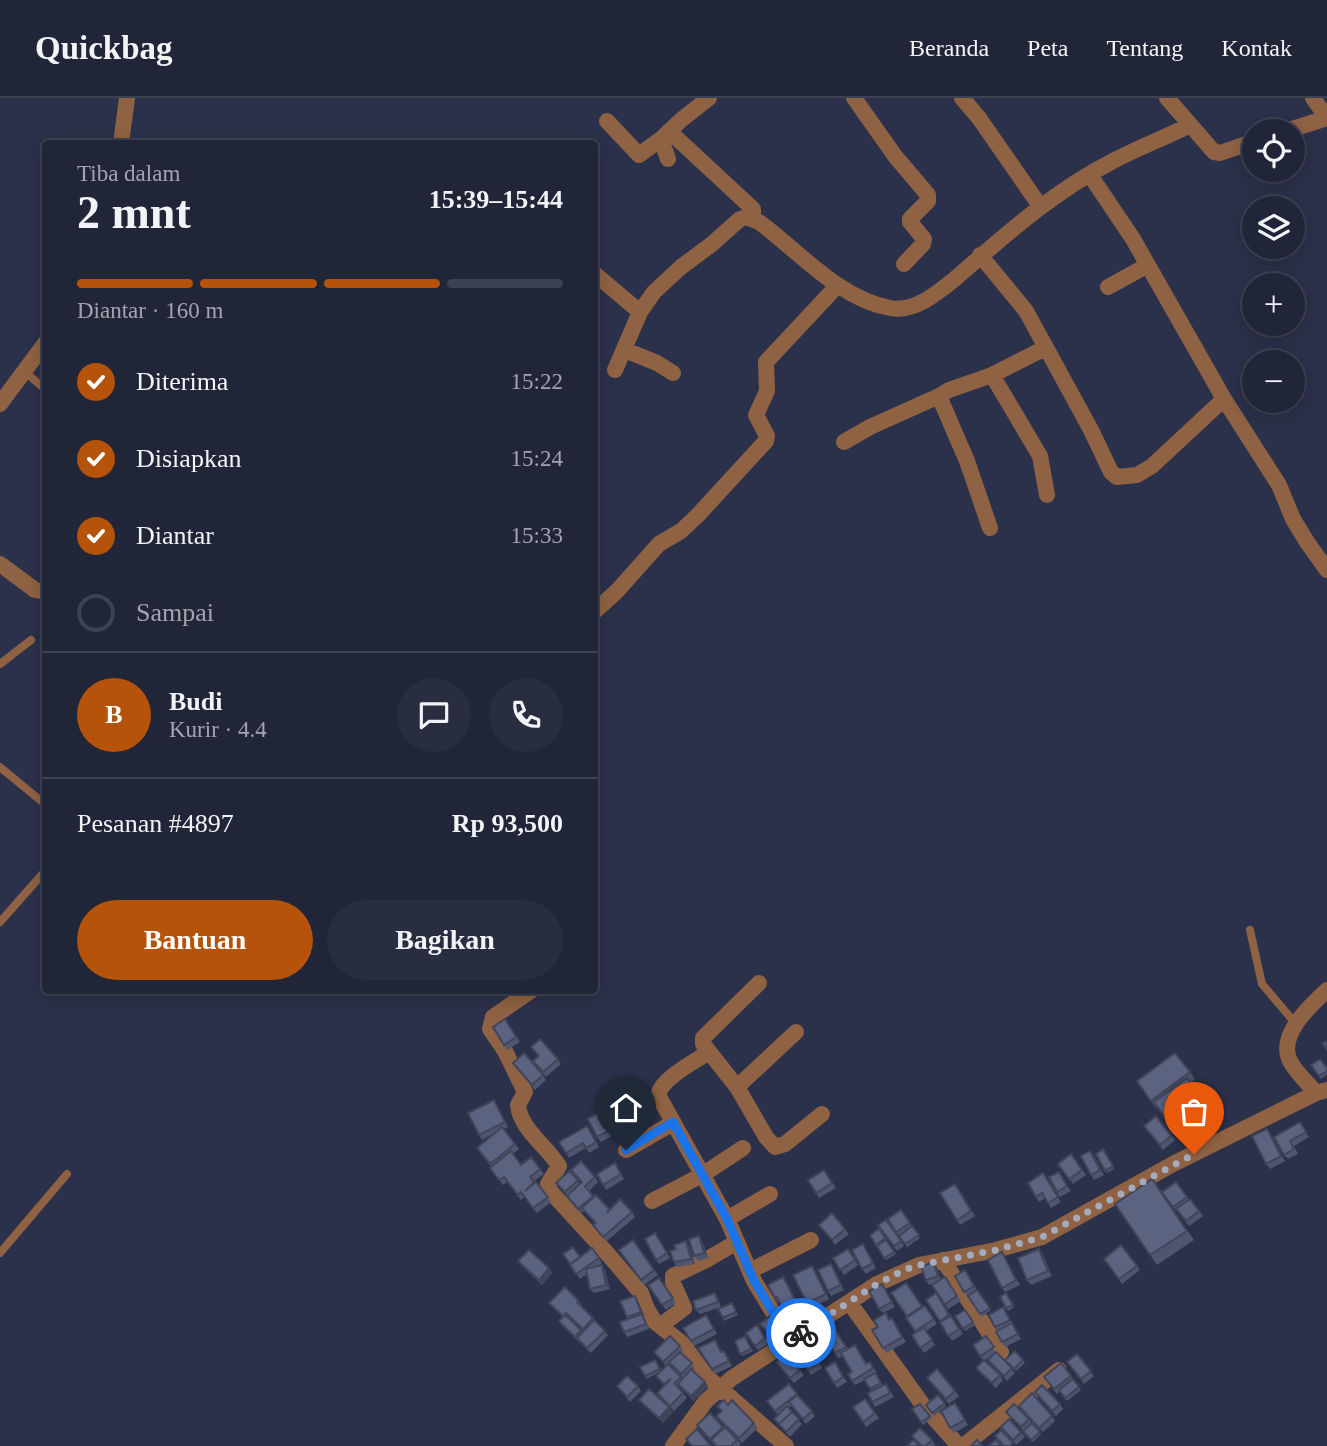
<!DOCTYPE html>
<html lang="id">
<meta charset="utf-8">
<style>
:root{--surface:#202538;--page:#282d40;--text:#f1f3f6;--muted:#a2a5ae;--line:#3d4253;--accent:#b45309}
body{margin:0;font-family:Georgia,serif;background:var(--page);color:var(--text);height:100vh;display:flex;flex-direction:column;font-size:26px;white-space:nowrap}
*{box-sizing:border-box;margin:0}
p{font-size:23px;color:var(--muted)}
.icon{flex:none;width:38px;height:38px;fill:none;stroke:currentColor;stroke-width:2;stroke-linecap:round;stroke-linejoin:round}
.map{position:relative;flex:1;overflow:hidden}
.details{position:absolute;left:42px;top:42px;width:556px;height:854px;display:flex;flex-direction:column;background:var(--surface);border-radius:7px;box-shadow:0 4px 18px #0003,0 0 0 2px var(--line)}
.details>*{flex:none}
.tools{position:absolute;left:1242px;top:21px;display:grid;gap:14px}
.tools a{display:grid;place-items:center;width:63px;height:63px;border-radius:50%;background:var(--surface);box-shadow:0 4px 18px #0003,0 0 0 2px var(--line);font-size:35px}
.pin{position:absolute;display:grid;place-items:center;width:60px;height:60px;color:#fff;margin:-72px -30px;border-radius:50% 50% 50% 0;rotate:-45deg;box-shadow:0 0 7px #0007}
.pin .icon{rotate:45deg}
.courier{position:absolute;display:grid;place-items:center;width:70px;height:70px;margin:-35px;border:5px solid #1a73e8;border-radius:50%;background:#fff;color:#222;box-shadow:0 2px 9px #0007}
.headline em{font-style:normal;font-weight:700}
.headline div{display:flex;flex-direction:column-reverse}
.headline{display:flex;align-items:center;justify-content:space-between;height:119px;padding:0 35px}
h1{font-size:46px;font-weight:700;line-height:52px}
.bar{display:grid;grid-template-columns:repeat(4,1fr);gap:10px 7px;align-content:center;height:84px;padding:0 35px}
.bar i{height:9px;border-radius:5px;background:var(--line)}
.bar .active{background:var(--accent)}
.bar p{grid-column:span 4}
.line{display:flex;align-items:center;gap:18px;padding:0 35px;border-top:2px solid var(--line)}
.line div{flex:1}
.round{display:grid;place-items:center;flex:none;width:74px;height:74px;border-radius:37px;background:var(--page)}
ol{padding:0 35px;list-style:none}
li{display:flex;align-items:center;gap:21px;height:77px}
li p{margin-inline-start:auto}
li .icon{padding:7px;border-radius:50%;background:var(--accent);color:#fff;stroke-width:4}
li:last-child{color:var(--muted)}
li i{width:38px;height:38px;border:4px solid var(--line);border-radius:50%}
.button{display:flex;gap:14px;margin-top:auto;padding:14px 35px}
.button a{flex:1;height:80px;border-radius:42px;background:var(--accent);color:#fff;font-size:28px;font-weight:700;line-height:80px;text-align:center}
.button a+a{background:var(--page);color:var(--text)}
header{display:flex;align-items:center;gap:42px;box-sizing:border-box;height:98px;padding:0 35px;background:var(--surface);border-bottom:2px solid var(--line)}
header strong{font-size:33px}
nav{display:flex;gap:38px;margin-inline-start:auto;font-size:24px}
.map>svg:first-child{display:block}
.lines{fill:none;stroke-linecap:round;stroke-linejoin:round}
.lane{stroke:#8f6243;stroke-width:8}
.street{stroke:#8f6243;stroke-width:16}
.wall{fill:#4f556e;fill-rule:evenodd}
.shaded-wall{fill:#40455a}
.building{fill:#5c6380;stroke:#40455a;stroke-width:2}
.done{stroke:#a5abbe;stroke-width:7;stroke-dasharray:0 12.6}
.route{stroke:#1a73e8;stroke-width:9}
</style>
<header>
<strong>Quickbag</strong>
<nav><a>Beranda</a><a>Peta</a><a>Tentang</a><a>Kontak</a></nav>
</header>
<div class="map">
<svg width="1327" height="1348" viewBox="0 0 1327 1348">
<rect width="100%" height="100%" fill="#2b314a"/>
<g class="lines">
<path class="lane" d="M24,273l22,19
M0,566l31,-24
M0,669l46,38
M0,824l46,-52
M1250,832l12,54 34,40
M0,1155l67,-79"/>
<path class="street" d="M854,0l41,58 33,39v6l-18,18v3l14,17 -1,5 -19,20
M962,0l17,20 61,88
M1167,0l47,54 6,1 35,-12
M1313,0l14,20
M607,23l32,34 22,-16
M669,33l84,78v9
M1286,33l41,-13
M121,46l6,-46
M668,61l-7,-20 20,-19 28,-22
M1090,77l43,64 91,160 55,86 14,34 14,23 20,28
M980,157l46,56 65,119 20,42 6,5 20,-2 15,-9 72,-67
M595,176l45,38
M1108,189l40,-22
M625,252l32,13 16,10
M615,272l25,-58 14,-20 27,-25 31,-23 28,-25 6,-2 13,5c42,31 79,76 131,86 24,5 49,-16 66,-30 49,-43 98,-87 157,-117 25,-13 51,-23 77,-36
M992,277l48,81 7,39
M0,306l46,-62
M844,344l26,-15 69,-31
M990,430l-23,-67 -28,-65 10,-6 43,-15 53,-27
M0,466l35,26 11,2
M595,513l22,-20 42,-47 22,-13 17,-16 68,-74 1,-5 -11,-21 11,-24 -1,-29 71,-76
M759,885l-56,55v6l34,43 29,50 9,10 10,-3 37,-30
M532,892l-39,27 -3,12 15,22 20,41 -7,13c2,24 29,41 41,61l-11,18 2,7 56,61 35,41 6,16 8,13 28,22 22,31 81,71
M709,954c-15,10 -47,26 -51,43l69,124 27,62 36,59
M737,989l59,-55
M1316,995c-8,-10 -22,-22 -27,-34 -10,-26 22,-54 38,-69
M626,1052l47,-27
M652,1103l50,-26 41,-27
M727,1121l43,-25
M943,1162l58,92
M750,1173l61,-31
M849,1204l76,106 34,38
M660,1228l24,-18 -11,-25v-7l33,-16 31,-18
M673,1348l33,-45 26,-23 145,-94 42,-19 77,-15 46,-13 131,-73 143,-71 11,-3
M963,1348l96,-76"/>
</g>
<path class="wall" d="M505,921l15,23 -13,8 -14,-23z
M531,949l27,12 3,5 -15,13 -13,-16 5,-5z
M1175,955l20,26 -4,4 29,41 -33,24 -29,-41 -2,1 -19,-27z
M513,965l30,12 3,5 -11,10z
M1311,967l16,3v6l-6,5z
M497,1007l11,22 -5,2 16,20 -6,5 8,11 10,-8 13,17 -11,8 1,1 2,-1 15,20 -14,11 -13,-16 -3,3 -14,-18 -4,3 -13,-17 2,-1 -12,-14 14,-20 -12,7 -3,-5z
M606,1018l9,18 -14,8 -4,-5z
M1156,1018l19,24 -12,10 -19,-24z
M1300,1024l9,15 -15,9 4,8 -10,5 -4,-4z
M1267,1031l18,32 -15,8 -4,-5z
M590,1033l9,16 -10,6 -3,-5 -17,10 -3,-5z
M1103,1051l11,20 -7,4 -11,-19z
M1071,1056l15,21 -13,9 -15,-20z
M1094,1058l10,19 -10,5 -3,-5z
M615,1065l9,16 -18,11 -9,-16z
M571,1072l24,7 3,5 -9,9 5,6 16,13 22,2 3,5 -28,24 -14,-16 2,-2 -11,-12 -2,2 -26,-30 22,-3 2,4 2,-1z
M824,1072l12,18 -17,10 -11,-18z
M1059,1074l12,19 -11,6 -3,-5z
M1043,1075l18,29 -10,6 -6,-10 -6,4 -11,-19z
M1152,1081l42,61 -37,25 -42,-61z
M1176,1084l13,18 1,-1 13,17 -14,10 -11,-15h-2l-14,-19z
M959,1091l16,27 -15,9 -3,-5z
M901,1112l19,28 -13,9 -11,-15z
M886,1122l18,26 -7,5 -19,-26z
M819,1127l26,4 4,5 -14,11z
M879,1131l17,25 -10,6 -16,-25z
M659,1140l11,20 -11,6 -3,-4z
M633,1142l25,35 -14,10 -25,-35z
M702,1143l6,17 -10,3 -4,-5z
M1121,1147l19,25 -18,14 -18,-25z
M689,1148l6,18 -18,3 -3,-5 2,-13z
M592,1150l10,15 -5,4 8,3 5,19 -16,4 -4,-4 -3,-15 -7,5 -10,-14z
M848,1151l10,16 -14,10 -11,-17z
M866,1151l10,19 -10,6 -4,-5z
M1002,1154l18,33 -15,7 -3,-4z
M1043,1156l9,22 -21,9 -4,-5z
M518,1163l31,7 3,5 -10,12 -20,-19z
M831,1166l13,26 -13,6 -3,-5z
M937,1169l4,12 4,-2 16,24 -13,8 -16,-24 2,-2 -5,2 -3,-5z
M815,1173l14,28 -18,9 -4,-5z
M968,1177l9,15 14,20 -9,7 -13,-20h-1l-4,-5z
M659,1180l17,25 -10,7 -18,-25z
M787,1184l18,36 -13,7 -12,-23 -2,1 -3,-5z
M906,1185l17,24 2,-1 12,18 -11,7 9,14 -11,8 -12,-18 4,-2 -10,-15h1l-16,-25z
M882,1186l13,23 -12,6 -4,-4z
M715,1195l3,5 3,9 -21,7 -4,-4z
M936,1195l27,41 -11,7 -26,-41z
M1006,1195l8,14 -6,4 -8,-14z
M578,1202l4,5 -1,1 27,29 -17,18 -29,-27 -3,-5 3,-4 -13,-14zM569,1220h1l14,13 -2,2z
M638,1203l11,28 -22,8 -3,-5 4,-13 -1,-2z
M733,1208l5,9 -14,6 -1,-3z
M965,1212l10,15 -10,6 -10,-15z
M1006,1214l15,27 -16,8 -10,-20z
M706,1217l11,19 -23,12 -3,-5z
M770,1218l10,13 -10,7 -10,-12z
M827,1218l21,33 18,15 4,-2 7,11h-1l7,13 3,-2 8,13 -19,10 -3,-5 -1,-11 -6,-11 -10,5 -7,-11 4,-2 -9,-16 -5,2 -22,-35z
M892,1220l14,24 -20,11 -3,-5 7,-29z
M757,1227l12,18 -11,7 -12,-17z
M745,1238l8,15 -11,5 -2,-2z
M986,1238l10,17 19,20 -8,8 -19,-21 4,-4 -8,5 16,14 3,5 -7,8 -16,-15 -4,-5 7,-7 -10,-16z
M715,1242l6,12 3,-1 3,5 5,10 -17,8 -17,-26z
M680,1248l3,5 -2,2 14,15 -2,3 15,15 -14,15 -15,-15 -1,1 9,11 -13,13 -17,-18 7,-8 -8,-9 5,-5 -14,8 -7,-12 15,-7 6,11 5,-5 -12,-14z
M807,1248l15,22 -11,7 -15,-22z
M1015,1253l10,12 -9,8 -11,-11z
M1077,1256l17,22 -10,8 -17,-22z
M776,1264l24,8 4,5 -10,8z
M835,1264l12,20 -10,6 -12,-20z
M1061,1265l20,27 -14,11 -7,-9 -3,2 -13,-17z
M927,1280l28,13 4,5 -10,8z
M789,1286l26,32 -9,8 -15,-18 -3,2 14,16 -12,13 -16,-18 4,-4 -11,-14z
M617,1288h21l3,5 -11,11z
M1035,1294l25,12 3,5 -7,7z
M938,1297l8,11 -12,10 -8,-11z
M865,1301l14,19 -13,9 -13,-20z
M639,1302l34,12 -10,11 -20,-18z
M920,1306l12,14 -9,7 -11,-16z
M728,1307l26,18 4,5 -16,15 -22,-22 -4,-5 5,-5 -4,-5z
M1019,1308l33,10 3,5 -12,11z
M958,1310l10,17 -14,8 -4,-5z
M1006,1314l23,7 3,5 9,10 -8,8z
M710,1315l14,16 13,11 4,4 -2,2h-24l-15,-16 -3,-5z
M1001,1329l20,5 4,5 -9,8z
M912,1338l20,4 3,5 -1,1h-13z"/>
<path class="shaded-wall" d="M699,1138l3,5 6,17 -4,-5z
M686,1143l3,5 6,18 -4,-5z
M1039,1151l4,5 9,22 -4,-5z
M933,1164l4,5 5,14 -4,-5z
M602,1167l3,5 5,19 -4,-4z
M549,1170l3,5 -10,12 -3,-5z
M635,1198l3,5 7,16 -4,-5z
M705,1284l3,4 -14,15 -3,-5z
M669,1309l4,5 -10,11 -4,-5z"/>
<path class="building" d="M505,921l11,18 -12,8 -11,-18z
M540,941l18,20 -15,13 -10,-11 6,-5 -8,-9z
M1327,943v9l-4,-7z
M524,955l19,22 -11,10 -19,-22z
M1175,955l15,19 -39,29 -14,-20z
M1320,961l7,9v3l-8,5 -8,-11z
M1187,980l28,39 -33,24 -28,-39z
M494,1002l11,22 -26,13 -11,-22z
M602,1013l10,18 -15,8 -9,-18z
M1156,1018l15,20 -11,9 -16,-19z
M1300,1024l6,10 -16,9 4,8 -10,6 -10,-18z
M587,1028l9,16 -10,6 -3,-5 -17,10 -7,-11z
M502,1029l13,17 -25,20 -13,-16z
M1267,1031l14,27 -15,8 -14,-28z
M1103,1051l10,17 -8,5 -9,-17z
M511,1053l10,14 10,-8 9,12 -10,8 4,5 -9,9 11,-9 12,15 -15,11 -12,-16 -3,3 -14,-18 -5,3 -9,-12z
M1090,1053l10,19 -9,5 -10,-19z
M1071,1056l11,16 -13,9 -11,-15z
M581,1063l14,16 -10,9 8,10 -15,13 -11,-13 15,-14 -11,-12z
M615,1065l6,11 -18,11 -6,-11z
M824,1072l8,13 -16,10 -8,-13z
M569,1073l9,9 -13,12 -9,-9z
M1059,1074l8,14 -10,6 -8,-15z
M1043,1075l15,24 -10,6 -6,-10 -6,4 -8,-14z
M1152,1081l35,52 -37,24 -35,-51z
M1176,1084l11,15 -14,10 -11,-15z
M955,1086l16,27 -14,9 -17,-27z
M596,1097l13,14 -2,4 13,-14 12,13 -29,25 -10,-12 3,-2 -14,-15z
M1190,1101l9,12 -13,10 -10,-12z
M901,1112l9,13 -14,9 -8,-13z
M832,1115l13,16 -13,11 -13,-15z
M886,1122l15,21 -7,5 -16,-21z
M912,1128l7,9 -14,9 -6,-8z
M879,1131l6,9 -9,7 -6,-10z
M655,1135l12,20 -11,7 -11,-21z
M699,1138l5,17 -10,3 -5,-17z
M633,1142l21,30 -13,10 -22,-30z
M886,1142l8,12 -10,6 -7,-12z
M686,1143l5,18 -17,3 -4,-11 6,-2 -2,-4z
M863,1146l10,19 -11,6 -10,-19z
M1121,1147l16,21 -18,13 -15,-20z
M573,1149l7,10 -10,7 -7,-10z
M592,1150l7,10 -23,16 -6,-9z
M848,1151l7,11 -15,10 -7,-12z
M1039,1151l9,22 -21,9 -9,-22z
M529,1152l20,18 -10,12 -21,-19z
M1002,1154l14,28 -14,8 -14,-28z
M933,1164l5,14 -12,4 -5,-13z
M831,1166l10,21 -13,6 -10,-21z
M602,1167l4,20 -16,4 -4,-20z
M812,1168l14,28 -19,9 -14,-28z
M965,1172l9,16 -10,6 -9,-16z
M783,1179l19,36 -13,7 -12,-23 -2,1 -7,-13z
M945,1179l12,19 -12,8 -13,-19z
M659,1180l14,20 -11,7 -14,-20z
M906,1185l16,23 -15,10 -16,-23z
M882,1186l10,18 -13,7 -10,-18z
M565,1189l13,13 -1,2 16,16 -10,11 -17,-16 -3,3 -14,-13z
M977,1192l13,18 -10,6 -12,-18z
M715,1195l3,9 -22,8 -3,-9z
M936,1195l13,22 -9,6 -14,-21z
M1006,1195l7,12 -7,3 -6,-11z
M635,1198l6,16 -14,5 -7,-16z
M732,1205l4,9 -13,6 -5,-9z
M925,1208l9,13 -19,12 -9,-13z
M1003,1209l7,13 -15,7 -6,-12z
M965,1212l8,12 -10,7 -8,-13z
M886,1215l3,7 3,-2 10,19 -19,11 -11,-18 6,-3 -4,-7z
M642,1216l4,10 -22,8 -4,-10z
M565,1217l16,15 -6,7 -16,-16z
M706,1217l8,14 -23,12 -8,-13z
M770,1218l8,10 -9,8 -9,-10z
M827,1218l19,31 -11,6 -19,-30z
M951,1218l8,13 -11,7 -8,-14z
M594,1222l11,11 -18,17 -10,-10z
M1012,1225l6,11 -16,8 -6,-10z
M757,1227l8,13 -10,8 -9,-13z
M924,1230l8,12 -12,8 -8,-13z
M670,1238l10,10 -17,16 -9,-10z
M745,1238l6,13 -11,5 -5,-13z
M986,1238l8,11 -14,9 -7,-11z
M715,1242l6,12 3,-1 5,10 -17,8 -14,-21z
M855,1247l11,19 4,-2 3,6 -21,13 -4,-7 4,-2 -11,-19z
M807,1248l12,17 -11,7 -12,-17z
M1015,1253l8,9 -9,9 -9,-9z
M680,1254l12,11 -11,11 -12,-12z
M996,1254l16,16 -8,8 -16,-16z
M786,1255l14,17 -10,8 -14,-16z
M1077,1256l14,17 -10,8 -14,-17z
M655,1262l5,9 -15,7 -5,-9z
M984,1262l16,15 -8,8 -16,-15z
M835,1264l8,15 -9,6 -9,-15z
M1061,1265l10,13 -17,13 -10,-12z
M668,1266l13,13 -7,6 9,10 -13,13 -13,-13 14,-14 -7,5 -8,-8z
M691,1271l14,13 -14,14 -13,-12z
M937,1271l18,22 -9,8 -19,-21z
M875,1275l6,10 -11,6 -6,-10z
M627,1278l11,10 -11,11 -10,-11z
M1073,1281l6,8 -14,11 -6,-8z
M789,1286l8,10 -22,17 -8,-10z
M886,1286l4,9 -18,9 -4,-9z
M1042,1287l18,19 -8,7 -17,-19z
M649,1291l20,18 -10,11 -20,-18z
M1032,1295l20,23 -13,12 -20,-22z
M797,1297l15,16 -9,8 -14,-17z
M938,1297l7,8 -13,10 -6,-8z
M865,1301l10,14 -12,9 -10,-15z
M724,1302l4,5 4,-5 22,23 -15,15 -23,-22 6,-5 -5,-5z
M955,1305l10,17 -15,8 -9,-17z
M920,1306l10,12 -9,6 -9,-13z
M1014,1306l15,15 -8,8 -15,-15z
M787,1308l6,7 -1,-1 -13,12 1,1 -6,-6z
M792,1314l7,7 -13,13 -7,-8z
M710,1315l13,14 -13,12 -13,-14z
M1009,1321l12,13 -8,8 -12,-13z
M1032,1325l8,9 -9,8 -8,-9z
M725,1329l12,13 -6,6h-14l-6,-6z
M920,1330l12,12 -7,6h-3l-10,-10z
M697,1331l14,17h-19l-6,-7z
M1001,1332l12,13 -3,3h-6l-9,-10z
M913,1342l7,6h-13z
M977,1342l5,6h-11z
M996,1342l5,6h-13z"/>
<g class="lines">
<path class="done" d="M801,1235l76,-49 27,-14 15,-5 77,-15 46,-13 152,-83"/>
<path class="route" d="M626,1052l47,-28 54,97 27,62 36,59 11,-7"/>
</g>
</svg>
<div class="tools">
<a><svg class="icon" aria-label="locate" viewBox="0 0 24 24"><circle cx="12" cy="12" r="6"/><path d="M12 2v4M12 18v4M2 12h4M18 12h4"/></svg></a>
<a><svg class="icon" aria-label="layers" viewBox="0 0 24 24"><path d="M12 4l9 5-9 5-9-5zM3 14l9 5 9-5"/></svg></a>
<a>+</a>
<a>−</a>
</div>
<div class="pin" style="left:1194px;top:1056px;background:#ea580c"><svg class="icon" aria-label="bag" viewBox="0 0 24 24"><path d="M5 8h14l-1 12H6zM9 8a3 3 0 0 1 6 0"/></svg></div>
<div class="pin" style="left:626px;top:1052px;background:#1f2937"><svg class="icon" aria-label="home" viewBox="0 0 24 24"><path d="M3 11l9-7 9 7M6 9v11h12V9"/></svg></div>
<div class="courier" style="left:801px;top:1235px"><svg class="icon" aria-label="bike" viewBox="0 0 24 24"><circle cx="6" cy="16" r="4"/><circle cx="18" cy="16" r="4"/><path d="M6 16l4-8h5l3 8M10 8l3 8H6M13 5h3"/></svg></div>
<section class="details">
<div class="headline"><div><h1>2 mnt</h1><p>Tiba dalam</p></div><em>15:39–15:44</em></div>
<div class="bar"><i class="active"></i><i class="active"></i><i class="active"></i><i></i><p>Diantar · 160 m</p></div>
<ol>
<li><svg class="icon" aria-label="check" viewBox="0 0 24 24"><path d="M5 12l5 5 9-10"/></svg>Diterima<p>15:22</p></li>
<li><svg class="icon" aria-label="check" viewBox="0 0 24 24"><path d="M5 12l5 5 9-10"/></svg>Disiapkan<p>15:24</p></li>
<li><svg class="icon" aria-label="check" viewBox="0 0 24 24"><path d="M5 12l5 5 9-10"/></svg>Diantar<p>15:33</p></li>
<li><i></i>Sampai</li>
</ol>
<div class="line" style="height:126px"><b class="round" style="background:var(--accent);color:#fff">B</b><div><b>Budi</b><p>Kurir · 4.4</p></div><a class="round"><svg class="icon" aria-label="chat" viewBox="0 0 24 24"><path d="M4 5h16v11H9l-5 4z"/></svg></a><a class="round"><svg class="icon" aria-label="phone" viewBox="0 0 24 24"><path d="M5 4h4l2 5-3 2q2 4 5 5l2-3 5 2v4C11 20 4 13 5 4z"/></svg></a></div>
<div class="line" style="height:91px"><div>Pesanan #4897</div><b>Rp 93,500</b></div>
<div class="button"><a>Bantuan</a><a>Bagikan</a></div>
</section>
</div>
